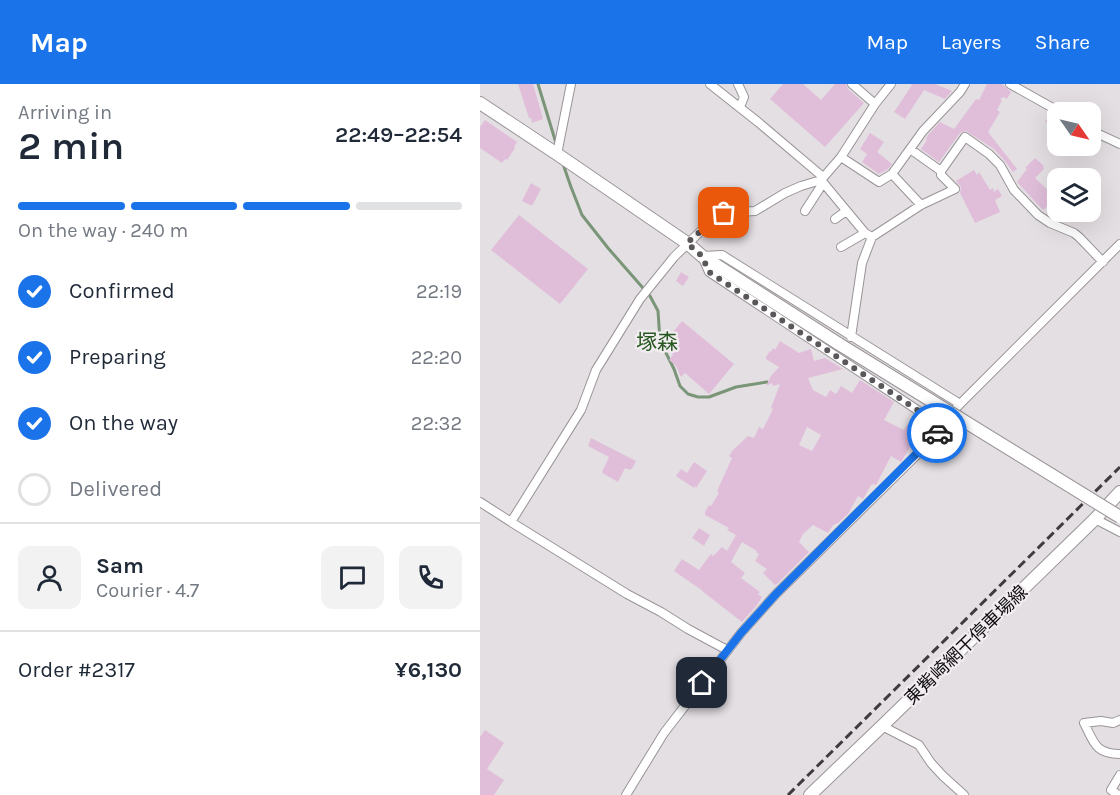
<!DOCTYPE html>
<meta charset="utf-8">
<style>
:root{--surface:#fff;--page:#f2f2f3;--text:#1f2937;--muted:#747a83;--line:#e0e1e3;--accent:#1a73e8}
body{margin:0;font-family:Karla,"Noto Sans JP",sans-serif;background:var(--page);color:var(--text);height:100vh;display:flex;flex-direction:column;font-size:22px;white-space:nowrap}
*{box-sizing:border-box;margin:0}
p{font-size:20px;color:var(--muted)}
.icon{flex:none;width:33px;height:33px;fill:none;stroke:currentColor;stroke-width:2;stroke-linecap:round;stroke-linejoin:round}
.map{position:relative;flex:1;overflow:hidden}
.sheet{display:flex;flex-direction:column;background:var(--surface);width:480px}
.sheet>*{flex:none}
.needle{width:39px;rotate:124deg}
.tools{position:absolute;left:567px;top:18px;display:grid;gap:12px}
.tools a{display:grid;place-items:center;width:54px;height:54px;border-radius:12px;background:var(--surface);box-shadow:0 6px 24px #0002;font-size:30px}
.pin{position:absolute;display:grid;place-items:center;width:51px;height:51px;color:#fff;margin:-26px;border-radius:12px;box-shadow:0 3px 9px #0006}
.courier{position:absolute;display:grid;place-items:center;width:60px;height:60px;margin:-30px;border:4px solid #1a73e8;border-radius:50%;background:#fff;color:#222;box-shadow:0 2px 8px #0007}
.summary em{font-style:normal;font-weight:600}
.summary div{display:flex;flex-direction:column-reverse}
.summary{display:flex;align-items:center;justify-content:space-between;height:102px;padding:0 18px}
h1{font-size:39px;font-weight:600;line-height:45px}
.bar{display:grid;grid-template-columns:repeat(4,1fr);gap:9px 6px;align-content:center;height:72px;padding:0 18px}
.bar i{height:8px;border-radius:4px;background:var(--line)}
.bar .selected{background:var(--accent)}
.bar p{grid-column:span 4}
.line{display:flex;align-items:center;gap:15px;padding:0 18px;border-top:2px solid var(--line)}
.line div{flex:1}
.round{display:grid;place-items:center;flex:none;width:63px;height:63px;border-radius:12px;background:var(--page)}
ol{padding:0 18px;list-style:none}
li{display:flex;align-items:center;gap:18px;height:66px}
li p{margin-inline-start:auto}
li .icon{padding:6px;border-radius:50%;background:var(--accent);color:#fff;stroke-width:4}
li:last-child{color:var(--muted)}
li i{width:33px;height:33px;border:3px solid var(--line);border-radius:50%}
header{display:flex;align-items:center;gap:36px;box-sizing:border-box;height:84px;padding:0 30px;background:var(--accent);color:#fff}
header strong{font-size:28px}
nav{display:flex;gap:33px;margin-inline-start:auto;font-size:21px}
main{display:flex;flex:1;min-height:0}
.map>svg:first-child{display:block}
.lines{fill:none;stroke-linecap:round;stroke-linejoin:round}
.stream{stroke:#7a9577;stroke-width:3}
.building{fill:#e0beda;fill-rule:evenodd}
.street-casing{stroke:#999498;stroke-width:10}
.secondary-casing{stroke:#999498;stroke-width:14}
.street{stroke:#fff;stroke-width:8}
.secondary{stroke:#fff;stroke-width:12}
.rail{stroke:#3f3c3e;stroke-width:3;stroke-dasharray:9 4.5;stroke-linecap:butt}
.secondary-bridge-casing{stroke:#999498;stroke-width:14;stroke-linecap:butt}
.secondary-bridge{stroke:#fff;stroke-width:12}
.done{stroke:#5a575a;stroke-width:6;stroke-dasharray:0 10.8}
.route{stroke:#1a73e8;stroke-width:8}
.labels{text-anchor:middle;stroke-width:4.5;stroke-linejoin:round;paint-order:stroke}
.street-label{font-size:18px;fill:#100e10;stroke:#f1ecf0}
.quarter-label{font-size:21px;fill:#275821;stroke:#f1ecf0}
</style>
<header>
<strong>Map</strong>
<nav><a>Map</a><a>Layers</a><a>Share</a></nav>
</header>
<main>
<section class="sheet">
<div class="summary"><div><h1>2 min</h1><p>Arriving in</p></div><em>22:49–22:54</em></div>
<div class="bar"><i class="selected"></i><i class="selected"></i><i class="selected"></i><i></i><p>On the way · 240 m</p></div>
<ol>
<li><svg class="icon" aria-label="check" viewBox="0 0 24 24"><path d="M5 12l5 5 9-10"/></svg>Confirmed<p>22:19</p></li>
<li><svg class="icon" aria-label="check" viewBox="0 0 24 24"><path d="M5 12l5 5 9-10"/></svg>Preparing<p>22:20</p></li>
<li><svg class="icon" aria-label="check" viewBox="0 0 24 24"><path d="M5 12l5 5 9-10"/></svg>On the way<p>22:32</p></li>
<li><i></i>Delivered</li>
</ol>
<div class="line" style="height:108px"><a class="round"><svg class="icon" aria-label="person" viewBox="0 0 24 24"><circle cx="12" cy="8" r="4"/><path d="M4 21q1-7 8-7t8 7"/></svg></a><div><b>Sam</b><p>Courier · 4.7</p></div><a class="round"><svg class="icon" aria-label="chat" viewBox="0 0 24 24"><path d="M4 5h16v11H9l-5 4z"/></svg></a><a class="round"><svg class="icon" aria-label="phone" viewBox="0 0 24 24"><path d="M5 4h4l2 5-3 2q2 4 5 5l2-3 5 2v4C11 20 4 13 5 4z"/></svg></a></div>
<div class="line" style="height:78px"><div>Order #2317</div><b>¥6,130</b></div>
</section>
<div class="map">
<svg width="640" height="711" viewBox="0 0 640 711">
<rect width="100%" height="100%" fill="#e4dfe3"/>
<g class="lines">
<path class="stream" d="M58,0l18,59
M83,80l8,23 11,28 26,33 42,48 8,15 2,30 14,28 6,17 8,8 10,3h11l27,-10 31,-5"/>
</g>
<path class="building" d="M38,0h15l10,35 -11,4 -1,-5h-2z
M303,0h20l18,16 14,-16h11l2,5 16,14 -39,44 -55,-48z
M430,0h25l17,7 -7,8 -21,-9 -19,29 -11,-7 18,-27z
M507,0h15l9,8 -4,7 -3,-2 -4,2 2,1 -5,10 3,2 -12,20 29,37 -4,3 -8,-11 -11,-12 -28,-18 -6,2 -21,29 -18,-13 6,-9 -1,-1 2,-4 12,-13 14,7 22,-30 3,1z
M570,30l8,4v10l-13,-6z
M5,36l32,22 -3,5 1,1 -8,12 -2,-1 -3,4 -22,-15v-21z
M390,49l14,9 -7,10 15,12 -4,5 -9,5 -17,-12 5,-8 -7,-5z
M555,74l9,8 -1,1 1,2 -9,9 17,16 -6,5 4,4 -7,7 -26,-28 10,-13 -2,-1z
M494,86l3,5 2,-3 11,18 3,-2 1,4 4,-3 4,7 -7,4 5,12 -25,11 -15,-30 1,-6 -5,-6z
M51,99l10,6 -9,17 -10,-5z
M39,131l69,54 -28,35 -69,-54z
M201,188l8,5 -6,9 -7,-5z
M202,237l52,43 -25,30 -24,-21 -4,4 -5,-11 -7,-6 4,-5 -8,-13z
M300,257l19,12 12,-4 3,12 11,-3 18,11 -35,9 5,12 13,7 4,-7 6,4 5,-8 11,7 8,-13 34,22 -10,18 20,10 10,-15 17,12 -3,5 1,2 -16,16 -3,-3 -9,15 -10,-6 -15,29 -3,-1 -1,1h-1l-8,14 -5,-3 -10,18 -10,9 -3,1 -1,1h-1l-5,8 -15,-8 -10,9 -4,8 10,10 -32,32 -2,1 -12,-12 4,-4 -12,-8 4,-7 -3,-2 1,-1 -15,-9 -11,20 14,11 -4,5 19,14 -2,2 4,3 -5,8 -15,17 -40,-31h1l-29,-20 8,-12 17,11 12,-16 2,2 9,-9 5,4 9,-16 -9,-5 2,-2 -24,-13v-3l4,-7 2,1 8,-13 -2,-2 15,-33 -3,-2 4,-6 15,-14 6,2 5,-11 4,2 10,-20 -2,-1 9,-24 -7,2 -1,-3 -6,3 5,-10 8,-9 -13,-8v-2l4,-6 1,1 2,-4 2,2zM327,343l14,8 -9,16 -13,-6z
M111,354l45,23 -4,8h-2v1l-5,-2 -7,14 -14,-8 -2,-2 7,-15 -21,-11z
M214,378l13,9 -11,17 -1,-2 -1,2 -18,-12 5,-7 6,4z
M219,444l11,7 -6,11 -12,-8z
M5,646l19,13 -17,26 17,11 -10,15h-14v-58z"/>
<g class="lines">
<g class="street-casing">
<path id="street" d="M230,0l48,38 65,55
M258,0l6,13 -4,10
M372,0l23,20
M530,0l50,28
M610,46l30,14
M430,65l31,22 24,-34 24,17 11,11 14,25 24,25 12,8 24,10 5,4 24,25
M77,70l14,-70
M361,73l38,25 13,-8 31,-43 37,-39 5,-8
M412,90l29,31
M341,96l44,53 7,4
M325,127l18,-28
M355,135l11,-8
M361,163l24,-14
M371,253l11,-74 10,-26 49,-32 34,-16 -14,-14v-4
M460,341l-231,-153 -7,-16 20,-1 238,149
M0,418l31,20
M615,435l25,13
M247,566l-39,-21 -27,-17 -34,-18 -116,-72 70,-112 15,-40 44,-71 34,-42 29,-28 21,-16 31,-2 30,-18 16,-7 20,-6 20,-23 34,-53 16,-20
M640,636l-7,3 -12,-2 -17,2c10,19 11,31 36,31
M402,642l37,19 12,18 12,13 21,19
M146,711l38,-62 77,-100 35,-39 161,-159 3,-10 20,-21 160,-160
M639,711l-8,-5 9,-15"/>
</g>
<g class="secondary-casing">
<path id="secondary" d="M0,19l77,51 130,89 15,13 137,88
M330,711l72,-69 213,-207 25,-27"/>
</g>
<use href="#street" class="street"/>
<use href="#secondary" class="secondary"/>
<path class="rail" d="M308,711l332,-328"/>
<g class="secondary-bridge-casing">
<path id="secondary-bridge" d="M359,260l281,173"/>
</g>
<use href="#secondary-bridge" class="secondary-bridge"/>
</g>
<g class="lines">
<path class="done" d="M244,129l-21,16 -16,14 15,13 7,16 231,153 -3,8"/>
<path class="route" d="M222,599l39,-50 35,-39 161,-161"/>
</g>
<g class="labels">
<g class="street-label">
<text transform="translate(486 561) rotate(-44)" y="6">東觜崎網干停車場線</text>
</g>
<g class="quarter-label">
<text x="177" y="265">塚森</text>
</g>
</g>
</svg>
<div class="tools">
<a><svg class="needle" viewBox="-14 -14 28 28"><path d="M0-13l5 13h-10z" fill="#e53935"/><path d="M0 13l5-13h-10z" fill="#747a83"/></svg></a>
<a><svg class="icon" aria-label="layers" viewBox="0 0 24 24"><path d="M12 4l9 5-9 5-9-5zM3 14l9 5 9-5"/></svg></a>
</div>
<div class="pin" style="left:244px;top:129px;background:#ea580c"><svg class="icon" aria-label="bag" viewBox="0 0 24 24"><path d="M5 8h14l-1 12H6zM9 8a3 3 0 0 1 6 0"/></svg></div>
<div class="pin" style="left:222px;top:599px;background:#1f2937"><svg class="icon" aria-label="home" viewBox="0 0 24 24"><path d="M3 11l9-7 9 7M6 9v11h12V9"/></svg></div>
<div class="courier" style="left:457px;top:349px"><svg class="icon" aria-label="car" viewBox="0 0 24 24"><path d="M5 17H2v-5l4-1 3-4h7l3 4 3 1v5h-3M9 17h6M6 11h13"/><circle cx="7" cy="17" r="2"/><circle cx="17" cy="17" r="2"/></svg></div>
</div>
</main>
